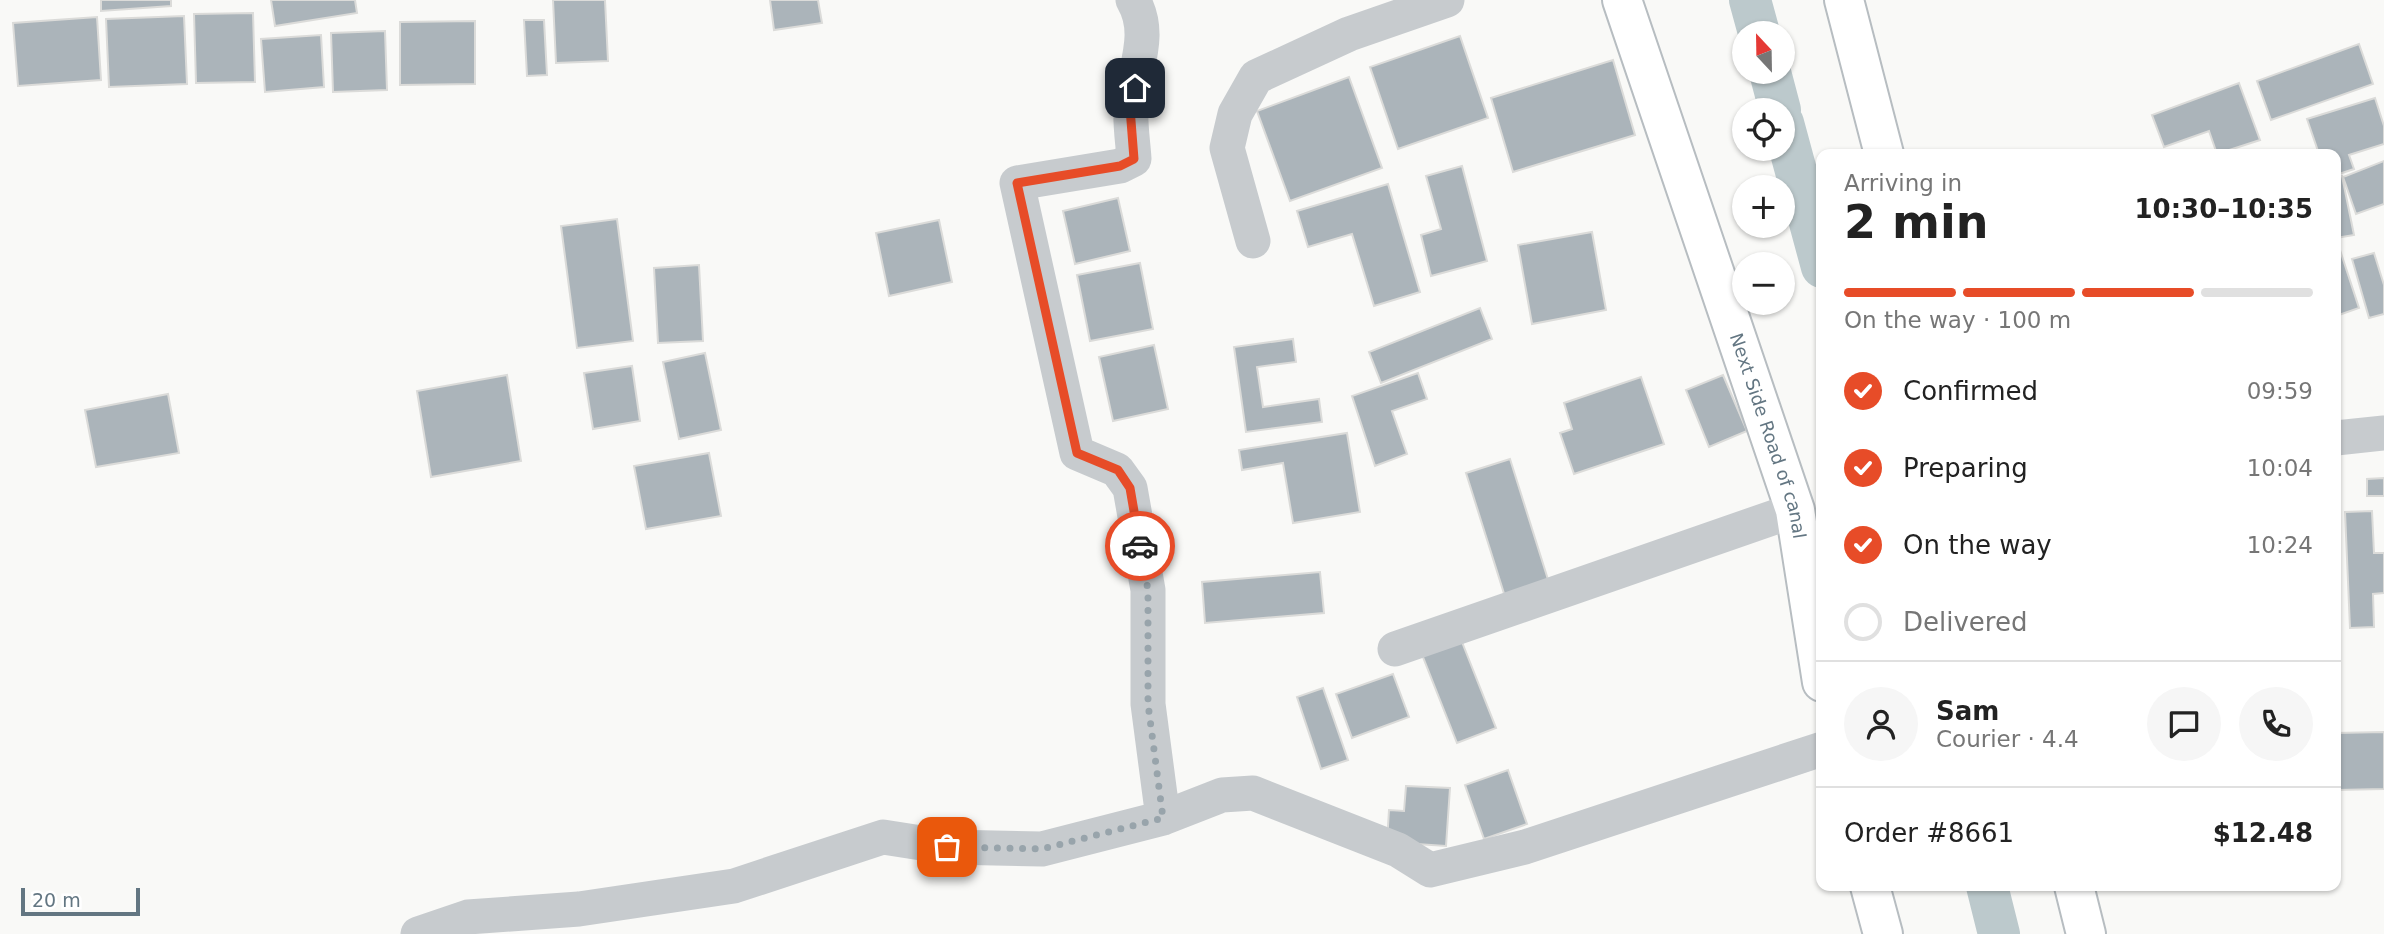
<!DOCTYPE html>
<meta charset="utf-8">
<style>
:root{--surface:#fff;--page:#f6f6f6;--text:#222;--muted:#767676;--line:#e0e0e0;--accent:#e74c28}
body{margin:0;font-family:"DejaVu Sans",sans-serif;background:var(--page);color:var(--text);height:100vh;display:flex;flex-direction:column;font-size:26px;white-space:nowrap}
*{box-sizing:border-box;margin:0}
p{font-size:23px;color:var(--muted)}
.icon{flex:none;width:38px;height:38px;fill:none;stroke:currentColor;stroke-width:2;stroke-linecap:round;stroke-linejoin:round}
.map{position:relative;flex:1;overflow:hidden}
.panel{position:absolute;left:1816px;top:149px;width:525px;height:742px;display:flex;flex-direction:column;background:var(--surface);border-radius:14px;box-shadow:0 2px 5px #0004}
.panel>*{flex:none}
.needle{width:46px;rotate:338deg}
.controls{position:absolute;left:1732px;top:21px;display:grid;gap:14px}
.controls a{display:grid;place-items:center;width:63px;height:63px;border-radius:50%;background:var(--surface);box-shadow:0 2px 5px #0004;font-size:35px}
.scale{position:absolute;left:21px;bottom:18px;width:119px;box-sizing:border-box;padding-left:7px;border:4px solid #637682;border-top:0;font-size:19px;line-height:24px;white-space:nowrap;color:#637682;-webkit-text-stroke:5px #fff;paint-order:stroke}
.pin{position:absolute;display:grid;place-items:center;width:60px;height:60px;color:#fff;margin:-30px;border-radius:14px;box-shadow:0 4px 10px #0006}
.courier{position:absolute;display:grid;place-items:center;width:70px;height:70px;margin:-35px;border:5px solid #e74c28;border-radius:50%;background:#fff;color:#222;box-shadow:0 2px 9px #0007}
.head em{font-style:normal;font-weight:600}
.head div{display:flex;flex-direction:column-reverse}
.head{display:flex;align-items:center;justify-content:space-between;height:119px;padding:0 28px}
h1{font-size:46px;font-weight:600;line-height:52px}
.bar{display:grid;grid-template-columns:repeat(4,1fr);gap:10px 7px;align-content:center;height:84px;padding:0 28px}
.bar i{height:9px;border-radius:5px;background:var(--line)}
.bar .active{background:var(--accent)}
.bar p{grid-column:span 4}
.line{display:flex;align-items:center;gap:18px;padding:0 28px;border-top:2px solid var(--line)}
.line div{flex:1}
.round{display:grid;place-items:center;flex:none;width:74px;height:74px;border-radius:37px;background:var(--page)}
ol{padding:0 28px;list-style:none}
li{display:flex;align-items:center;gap:21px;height:77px}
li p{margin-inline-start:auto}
li .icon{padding:7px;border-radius:50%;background:var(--accent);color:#fff;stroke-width:4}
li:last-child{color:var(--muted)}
li i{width:38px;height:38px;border:4px solid var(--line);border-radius:50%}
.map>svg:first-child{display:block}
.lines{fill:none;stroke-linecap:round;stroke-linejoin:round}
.canal{stroke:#bcc9cc;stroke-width:42}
.building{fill:#abb4ba;stroke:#dbdbd9;stroke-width:2}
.secondary-casing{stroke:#b7bdc1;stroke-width:42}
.street{stroke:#c7cbce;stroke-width:35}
.secondary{stroke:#fff;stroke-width:38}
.done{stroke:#98a4ab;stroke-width:7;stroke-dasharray:0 12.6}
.route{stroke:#e74c28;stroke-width:9}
.labels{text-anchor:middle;stroke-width:7;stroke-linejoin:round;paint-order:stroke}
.street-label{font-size:18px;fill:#637682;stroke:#fff}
</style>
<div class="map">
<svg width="2384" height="934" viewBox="0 0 2384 934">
<rect width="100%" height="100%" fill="#f9f9f7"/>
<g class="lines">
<path class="canal" d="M1750,0l9,33
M1770,72l10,38
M1783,123l39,144
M1987,886l12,48"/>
</g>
<path class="building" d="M101,0h70v6l-70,5z
M271,0h84l2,13 -82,13z
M553,0h52l3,61 -52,2z
M770,0h48l4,23 -48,7z
M253,13l2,69 -59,1 -2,-69z
M184,16l3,68 -78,3 -3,-68z
M97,17l4,63 -83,6 -5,-63z
M524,20h20l3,55 -20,1z
M475,21v63l-75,1v-63z
M385,31l2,59 -54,2 -2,-59z
M321,35l3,52 -59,5 -4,-53z
M1460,36l28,82 -90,31 -28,-82z
M2359,44l14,40 -102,36 -14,-39z
M1613,60l22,75 -122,37 -22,-74z
M1349,77l33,91 -92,33 -33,-90z
M2239,83l21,57 -43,14 -8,-23 -45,16 -12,-32z
M2375,98l9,28v18l-35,11 5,14 -18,6v-21h-17l-12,-35z
M2384,161v43l-28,10 -13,-37z
M1462,166l25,95 -56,15 -10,-41 20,-6 -15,-53z
M2342,176l12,59 -18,3v-61z
M1388,184l32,108 -46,14 -22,-72 -44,13 -11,-36z
M1118,198l12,53 -55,13 -12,-53z
M617,219l16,122 -56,7 -16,-122z
M939,220l13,62 -63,14 -13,-63z
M1592,232l14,78 -74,14 -14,-79z
M2336,247h3l20,61 -23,8z
M2374,253l10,32v29l-15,4 -17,-59z
M1140,263l13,66 -63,12 -13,-66z
M699,265l4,76 -45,2 -4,-75z
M1480,308l12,31 -111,44 -12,-31z
M1293,339l3,23 -39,5 6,40 56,-8 3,23 -76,10 -12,-85z
M1154,345l14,64 -55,12 -14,-64z
M705,353l16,77 -42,9 -16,-77z
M632,366l8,55 -47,8 -9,-56z
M1418,373l9,26 -35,12 15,43 -32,12 -23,-70z
M507,375l14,86 -90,16 -14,-86z
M1723,375l24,56 -38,16 -23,-57z
M1641,377l23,67 -90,30 -14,-41 12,-4 -8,-26z
M168,394l11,59 -83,14 -11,-57z
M1347,433l13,79 -67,11 -10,-60 -41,7 -3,-20z
M709,453l12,63 -75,13 -12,-63z
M1510,459l41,130 -44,14 -41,-130z
M2384,478v18h-17v-17z
M2372,511l2,42h10v40l-11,1 1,33 -24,1 -5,-116z
M1320,572l4,41 -119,10 -3,-41z
M1460,637l36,91 -39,15 -36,-91z
M1393,674l16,43 -57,21 -16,-44z
M1323,688l25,72 -27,9 -24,-72z
M2384,732v57l-48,1v-57z
M1508,770l19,54 -43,15 -19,-54z
M1406,786l44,2 -4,58 -59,-4 2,-32 15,1z"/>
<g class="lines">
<g class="secondary-casing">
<g id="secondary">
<path id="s1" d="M1622,0l173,510 27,172"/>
<path d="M1844,0l40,154"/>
<path d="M1870,886l13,48"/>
<path d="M2074,886l12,48"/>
</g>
</g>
<path class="street" d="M1133,0c21,36 -1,71 -2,109 -1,16 2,34 3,50l-14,7 -103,17 60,270 40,17 13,18 18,102v114l15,114
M1253,241l-26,-93 8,-34 21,-37 93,-43 98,-34
M2336,438l48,-5
M1395,649l400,-139
M418,934l50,-17 111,-8 155,-23 149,-49 64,10 95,2 121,-31 59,-23 31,-2 145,57 32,20 95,-23 297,-98"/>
<use href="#secondary" class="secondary"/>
</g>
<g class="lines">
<path class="done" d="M947,847l95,2 121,-31 -15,-114v-114l-8,-44"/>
<path class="route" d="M1135,88l-5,20 4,51 -14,7 -103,17 60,270 41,17 12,18 10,58"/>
</g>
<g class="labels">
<g class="street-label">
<text dy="6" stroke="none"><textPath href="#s1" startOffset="460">Next Side Road of canal</textPath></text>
</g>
</g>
</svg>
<div class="controls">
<a><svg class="needle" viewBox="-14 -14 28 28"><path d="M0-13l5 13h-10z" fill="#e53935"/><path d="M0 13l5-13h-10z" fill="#767676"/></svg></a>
<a><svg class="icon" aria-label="locate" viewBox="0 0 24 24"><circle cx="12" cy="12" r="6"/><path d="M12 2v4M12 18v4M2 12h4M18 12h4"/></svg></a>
<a>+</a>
<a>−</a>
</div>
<div class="scale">20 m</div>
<div class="pin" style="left:947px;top:847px;background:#ea580c"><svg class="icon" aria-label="bag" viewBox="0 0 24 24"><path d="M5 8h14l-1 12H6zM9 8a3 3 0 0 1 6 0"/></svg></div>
<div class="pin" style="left:1135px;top:88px;background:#1f2937"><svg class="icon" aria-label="home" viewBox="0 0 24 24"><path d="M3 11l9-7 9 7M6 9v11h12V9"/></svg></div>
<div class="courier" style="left:1140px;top:546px"><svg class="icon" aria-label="car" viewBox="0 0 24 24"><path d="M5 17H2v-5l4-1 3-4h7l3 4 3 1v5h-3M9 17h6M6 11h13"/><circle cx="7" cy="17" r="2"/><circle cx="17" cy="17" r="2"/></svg></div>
<section class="panel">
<div class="head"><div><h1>2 min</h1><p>Arriving in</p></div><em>10:30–10:35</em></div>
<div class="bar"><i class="active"></i><i class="active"></i><i class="active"></i><i></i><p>On the way · 100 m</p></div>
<ol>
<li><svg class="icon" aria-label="check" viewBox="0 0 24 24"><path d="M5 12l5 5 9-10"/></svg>Confirmed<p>09:59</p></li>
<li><svg class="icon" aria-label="check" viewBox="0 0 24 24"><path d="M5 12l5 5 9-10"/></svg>Preparing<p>10:04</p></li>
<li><svg class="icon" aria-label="check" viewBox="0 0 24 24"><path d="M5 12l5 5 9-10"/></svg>On the way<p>10:24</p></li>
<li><i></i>Delivered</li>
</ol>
<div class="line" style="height:126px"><a class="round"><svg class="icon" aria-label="person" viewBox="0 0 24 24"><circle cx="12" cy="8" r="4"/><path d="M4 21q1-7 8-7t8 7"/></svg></a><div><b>Sam</b><p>Courier · 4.4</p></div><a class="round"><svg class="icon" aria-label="chat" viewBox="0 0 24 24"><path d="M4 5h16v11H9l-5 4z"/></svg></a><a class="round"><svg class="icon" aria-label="phone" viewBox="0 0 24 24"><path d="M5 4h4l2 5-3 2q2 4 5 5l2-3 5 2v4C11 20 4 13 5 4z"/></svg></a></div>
<div class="line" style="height:91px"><div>Order #8661</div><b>$12.48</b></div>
</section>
</div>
